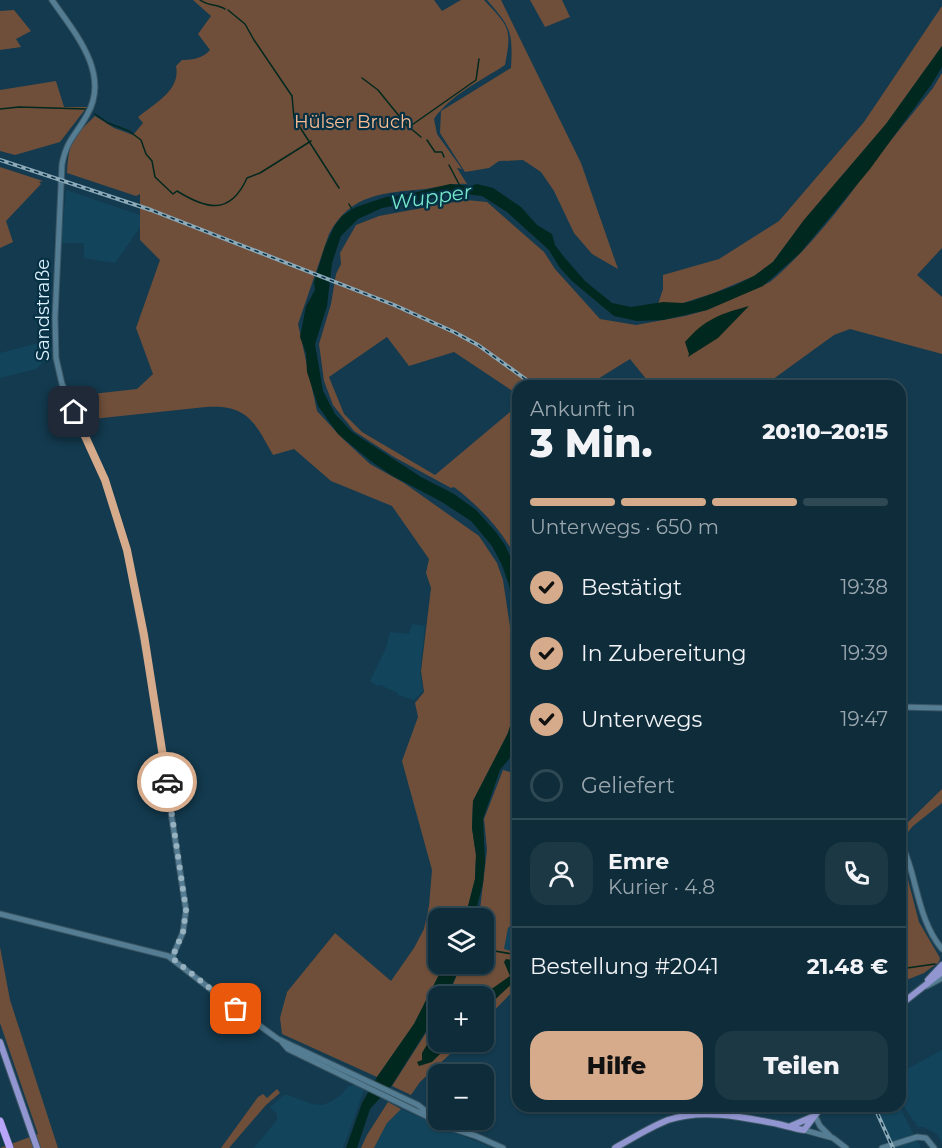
<!DOCTYPE html>
<html lang="de">
<meta charset="utf-8">
<style>
:root{--surface:#0e2c3a;--page:#1c3845;--text:#f1f3f6;--muted:#9ba7af;--line:#2e4854;--accent:#d6ab8b}
body{margin:0;font-family:Montserrat,sans-serif;background:var(--page);color:var(--text);height:100vh;display:flex;flex-direction:column;font-size:22px;white-space:nowrap}
*{box-sizing:border-box;margin:0}
p{font-size:20px;color:var(--muted)}
.icon{flex:none;width:33px;height:33px;fill:none;stroke:currentColor;stroke-width:2;stroke-linecap:round;stroke-linejoin:round}
.map{position:relative;flex:1;overflow:hidden}
.drawer{position:absolute;left:512px;top:380px;width:394px;height:732px;display:flex;flex-direction:column;background:var(--surface);border-radius:18px;box-shadow:0 2px 4px #0004,0 0 0 2px var(--line)}
.drawer>*{flex:none}
.tools{position:absolute;left:428px;top:908px;display:grid;gap:12px}
.tools a{display:grid;place-items:center;width:66px;height:66px;border-radius:12px;background:var(--surface);box-shadow:0 2px 4px #0004,0 0 0 2px var(--line);font-size:30px}
.pin{position:absolute;display:grid;place-items:center;width:51px;height:51px;color:#fff;margin:-26px;border-radius:12px;box-shadow:0 3px 9px #0006}
.courier{position:absolute;display:grid;place-items:center;width:60px;height:60px;margin:-30px;border:4px solid #d6ab8b;border-radius:50%;background:#fff;color:#222;box-shadow:0 2px 8px #0007}
.summary em{font-style:normal;font-weight:800}
.summary div{display:flex;flex-direction:column-reverse}
.summary{display:flex;align-items:center;justify-content:space-between;height:102px;padding:0 18px}
h1{font-size:39px;font-weight:800;line-height:45px}
.bar{display:grid;grid-template-columns:repeat(4,1fr);gap:9px 6px;align-content:center;height:72px;padding:0 18px}
.bar i{height:8px;border-radius:4px;background:var(--line)}
.bar .current{background:var(--accent)}
.bar p{grid-column:span 4}
.line{display:flex;align-items:center;gap:15px;padding:0 18px;border-top:2px solid var(--line)}
.line div{flex:1}
.round{display:grid;place-items:center;flex:none;width:63px;height:63px;border-radius:18px;background:var(--page)}
ol{padding:0 18px;list-style:none}
li{display:flex;align-items:center;gap:18px;height:66px}
li p{margin-inline-start:auto}
li .icon{padding:6px;border-radius:50%;background:var(--accent);color:#111;stroke-width:4}
li:last-child{color:var(--muted)}
li i{width:33px;height:33px;border:3px solid var(--line);border-radius:50%}
.cta{display:flex;gap:12px;margin-top:auto;padding:12px 18px}
.cta a{flex:1;height:69px;border-radius:18px;background:var(--accent);color:#111;font-size:24px;font-weight:800;line-height:69px;text-align:center}
.cta a+a{background:var(--page);color:var(--text)}
.map>svg:first-child{display:block}
.built{fill:#12455c}
.green{fill:#6f4f3a}
.water{fill:#00281e}
.lines{fill:none;stroke-linecap:round;stroke-linejoin:round}
.stream{stroke:#00281e;stroke-width:1.5}
.secondary-casing{stroke:#3b5765;stroke-width:7}
.primary-casing{stroke:#3b5765;stroke-width:8}
.highway-casing{stroke:#3b5765;stroke-width:8}
.secondary{stroke:#547c92;stroke-width:5}
.primary{stroke:#9195d0;stroke-width:6}
.highway{stroke:#b9a5fa;stroke-width:7}
.rail-casing{stroke:#8ca9b8;stroke-width:4}
.rail{stroke:#063044;stroke-width:1.5;stroke-dasharray:4.5;stroke-linecap:butt}
.done{stroke:#96b1c0;stroke-width:6;stroke-dasharray:0 10.8}
.route{stroke:#d6ab8b;stroke-width:8}
.labels{text-anchor:middle;stroke-width:4.5;stroke-linejoin:round;paint-order:stroke}
.park-label{font-size:18px;fill:#f9bb92;stroke:#063044}
.street-label{font-size:18px;fill:#dcf1fe;stroke:#063044}
.water-label{font-size:20px;font-style:italic;fill:#75e6c8;stroke:#063044}
</style>
<div class="map">
<svg width="942" height="1148" viewBox="0 0 942 1148">
<rect width="100%" height="100%" fill="#133a4e"/>
<path class="built" d="M66,190l74,25 3,8 -28,40 -31,-5v-15h-23z
M50,340v16l-14,13 -36,9v-25z
M412,624l13,2 -5,46 3,19 -9,9 -16,-5v-2l-18,-8 -3,1 -7,-5 16,-33 4,-16 19,2z
M517,920v33l-13,-3 4,-22z
M942,1050v93l-5,-9 -13,-7h-6l-18,-26v-28z
M355,1085l9,5 -21,58h-89l23,-28v-6l-7,-7 14,-12h4l24,9 10,1 8,-3 11,-7 7,-9z
M874,1106h25l22,42h-29z
M401,1109l57,25 35,14h-119l13,-25z"/>
<path class="green" d="M193,0h241l8,11 19,-11h23c26,28 28,28 21,65 -24,16 -55,30 -71,54l3,15 25,35 -5,-1 10,16c-14,-1 -27,3 -42,5 -41,4 -74,4 -96,45l-31,90 19,87 25,27 28,26 34,19 75,53 18,27 6,17 9,60 1,56 4,7 -9,30 -35,68 -1,27 4,27 -1,24 -10,39h-27v45h7l-31,61 -37,53 -95,-43 -2,-16 7,-26 48,-59 56,48 23,-33 10,-19 5,-23 3,-36 -30,-109 16,-44 -3,-14 9,-11 -3,-21 10,-83 -5,-15 3,-14 -37,-53 -61,-25 -37,-32 -21,6c-18,-32 -25,-51 -67,-48l-123,13 9,-26 45,-5 16,-15 -17,-46 24,-68 -20,-20v-46l-4,2 -69,-23c2,-31 5,-35 28,-57l19,12 19,7 10,-12 -5,-6c17,-14 43,-27 38,-51l6,-6c11,0 21,-2 28,-10l-12,-16 13,-18z
M487,0h14l80,163 37,106 -26,-15 -18,-21 -20,-42 -13,-19 -18,-12 -24,1 -10,7 -24,4 -25,-39 1,-22 70,-43c2,-36 0,-41 -24,-68z
M530,0h32l8,17 -25,10z
M942,6v40l-56,78 -82,96 -31,42 -19,14 -40,17 -31,10 -25,1 5,-15v-14l56,-16 60,-38 85,-99z
M14,10l17,21 -15,8 5,8 -21,3v-39z
M942,73v175l-25,27 25,22v57l-92,-25 -16,6 -69,50h-114l-21,-26 -42,26 -70,1 -1,8 -63,-42 -45,14 -22,-29 -58,40 15,37 18,18 73,43 82,-69v154c-15,-30 -36,-52 -63,-73l-3,1 -57,-31 -40,-26 -21,-26 -9,-24 -5,-37 12,-40 5,-30 5,-10 -1,-11 16,-28 23,-9 59,-11 28,-5 21,2 57,50 11,17 45,50 36,6 49,-9 22,-6 63,-28c32,-27 61,-62 86,-96 24,-34 51,-65 77,-98z
M56,81l8,26h23l-27,35 -45,13 -15,-4v-61z
M0,167l43,14 -4,1 2,2 -35,37 7,21 -13,6z
M517,759v17l-3,1 -1,5 4,-2v140l-9,8 -4,21 13,4v34l-34,35v-26h-35l14,-33h21v-45h-4l8,-68 -3,-31 19,-49 10,3z
M942,789v14l-29,23 -10,12 -3,-8z
M900,849l19,73 21,36 -1,4 -15,11 -20,8 -4,4z
M0,947l10,53 48,148h-58l38,-14 -38,-111z
M438,1014v27h26l-44,41 -9,13 -19,-9z
M277,1089l3,4 -14,12 -37,43h-8l37,-51 5,-3 4,4z
M388,1102l13,7 -14,14 -13,25h-13l6,-13z"/>
<path class="water" d="M942,46v21l-11,18 -61,84 -70,84 -37,33 -56,24 -44,10 -26,1 -23,-5 -42,-35 -12,-13 -11,-18 -42,-38 -25,-16 -25,-3 -14,2 -13,4 -48,9 -24,11 -17,17 -9,27 -5,43 -12,38 8,47 12,23 17,18 69,45 33,17 22,16 19,21 10,14 12,27v59l-8,-46 -7,-20 -10,-19 -15,-18 -6,-7 -29,-19 -51,-27 -19,-13 -34,-28 -20,-28 -11,-34 -1,-19 -6,-16 6,-31 9,-16 -1,-8 11,-36 10,-21 7,-9 14,-9 30,-10 23,-3 41,-10 20,2 7,-2 16,4 28,19 16,18 15,9 3,11 9,12 21,24 27,22 19,4 32,-5 20,1 9,-2 42,-15 20,-10 19,-14 31,-42 82,-96z
M749,306l-31,32 -30,19 1,-3 -4,-12c20,-23 35,-28 64,-36z
M517,703v37l-8,19 -9,11 -17,49 2,43 -2,21 -9,35h-9l10,-39 1,-24 -4,-27 1,-27 35,-68z
M506,959l11,2v18l-34,32v-15h-15l15,-1 27,-19 -6,-14z
M445,963h17l-15,33h-9v16l-46,73 -22,24 -13,39h-11l16,-45 15,-26 37,-53z
M438,1026v15h15l-21,21 -13,4 -2,-4 5,-2v-7z"/>
<g class="lines">
<path class="stream" d="M200,0c8,6 16,4 25,9
M228,10l17,14 9,16 38,56 2,22 45,70
M362,78l16,12 30,37
M0,109l19,-2 67,2
M95,114l13,9 21,8 12,9 5,14 6,7 3,16 18,17 4,-3c29,18 53,25 70,-13l13,-5 51,-32
M421,137l-12,-10 67,-47 3,-21
M427,140l8,12h7l2,5
M449,165l11,21
M349,204l4,7
M483,949l35,6
M900,969l35,-5"/>
<g class="secondary-casing">
<path id="secondary" d="M52,0c23,33 59,74 35,115 -11,20 -20,24 -25,49l-7,154 1,40 6,26 43,96 22,70 22,120 37,240 -3,22 -11,26
M900,707l42,1
M900,839c4,10 8,21 11,31 8,28 12,56 31,79
M0,914l168,42 63,49 47,34 140,66 19,15
M927,986l15,-8
M282,1042l6,7 163,79 25,8 27,12
M815,1116l5,10 11,11
M804,1130l29,8 13,10
M882,1148l35,-11 9,1 8,10"/>
</g>
<g class="primary-casing">
<path id="primary" d="M928,980l14,-15
M900,1005l42,-33
M0,1042l37,106
M791,1126l21,-9
M615,1148c18,-10 35,-21 53,-28 34,-12 75,-3 110,4 9,2 17,5 26,6l18,-24"/>
</g>
<g class="highway-casing">
<path id="highway" d="M0,1121l10,27"/>
</g>
<use href="#secondary" class="secondary"/>
<use href="#primary" class="primary"/>
<use href="#highway" class="highway"/>
<g class="rail-casing">
<path id="rail" d="M0,160l151,50 243,95 60,27 24,13 57,41
M874,1106l19,42"/>
</g>
<use href="#rail" class="rail"/>
</g>
<g class="lines">
<path class="done" d="M167,782l19,128 -3,22 -11,26 64,51"/>
<path class="route" d="M74,412l31,68 22,70 17,85 23,147"/>
</g>
<g class="labels">
<g class="park-label">
<text x="353" y="128">Hülser Bruch</text>
</g>
<g class="street-label">
<text transform="translate(43 310) rotate(-90)" y="6">Sandstraße</text>
</g>
<g class="water-label">
<text transform="translate(431 197) rotate(-8)" y="7">Wupper</text>
</g>
</g>
</svg>
<div class="tools">
<a><svg class="icon" aria-label="layers" viewBox="0 0 24 24"><path d="M12 4l9 5-9 5-9-5zM3 14l9 5 9-5"/></svg></a>
<a>+</a>
<a>−</a>
</div>
<div class="pin" style="left:236px;top:1009px;background:#ea580c"><svg class="icon" aria-label="bag" viewBox="0 0 24 24"><path d="M5 8h14l-1 12H6zM9 8a3 3 0 0 1 6 0"/></svg></div>
<div class="pin" style="left:74px;top:412px;background:#1f2937"><svg class="icon" aria-label="home" viewBox="0 0 24 24"><path d="M3 11l9-7 9 7M6 9v11h12V9"/></svg></div>
<div class="courier" style="left:167px;top:782px"><svg class="icon" aria-label="car" viewBox="0 0 24 24"><path d="M5 17H2v-5l4-1 3-4h7l3 4 3 1v5h-3M9 17h6M6 11h13"/><circle cx="7" cy="17" r="2"/><circle cx="17" cy="17" r="2"/></svg></div>
<section class="drawer">
<div class="summary"><div><h1>3 Min.</h1><p>Ankunft in</p></div><em>20:10–20:15</em></div>
<div class="bar"><i class="current"></i><i class="current"></i><i class="current"></i><i></i><p>Unterwegs · 650 m</p></div>
<ol>
<li><svg class="icon" aria-label="check" viewBox="0 0 24 24"><path d="M5 12l5 5 9-10"/></svg>Bestätigt<p>19:38</p></li>
<li><svg class="icon" aria-label="check" viewBox="0 0 24 24"><path d="M5 12l5 5 9-10"/></svg>In Zubereitung<p>19:39</p></li>
<li><svg class="icon" aria-label="check" viewBox="0 0 24 24"><path d="M5 12l5 5 9-10"/></svg>Unterwegs<p>19:47</p></li>
<li><i></i>Geliefert</li>
</ol>
<div class="line" style="height:108px"><a class="round"><svg class="icon" aria-label="person" viewBox="0 0 24 24"><circle cx="12" cy="8" r="4"/><path d="M4 21q1-7 8-7t8 7"/></svg></a><div><b>Emre</b><p>Kurier · 4.8</p></div><a class="round"><svg class="icon" aria-label="phone" viewBox="0 0 24 24"><path d="M5 4h4l2 5-3 2q2 4 5 5l2-3 5 2v4C11 20 4 13 5 4z"/></svg></a></div>
<div class="line" style="height:78px"><div>Bestellung #2041</div><b>21.48 €</b></div>
<div class="cta"><a>Hilfe</a><a>Teilen</a></div>
</section>
</div>
